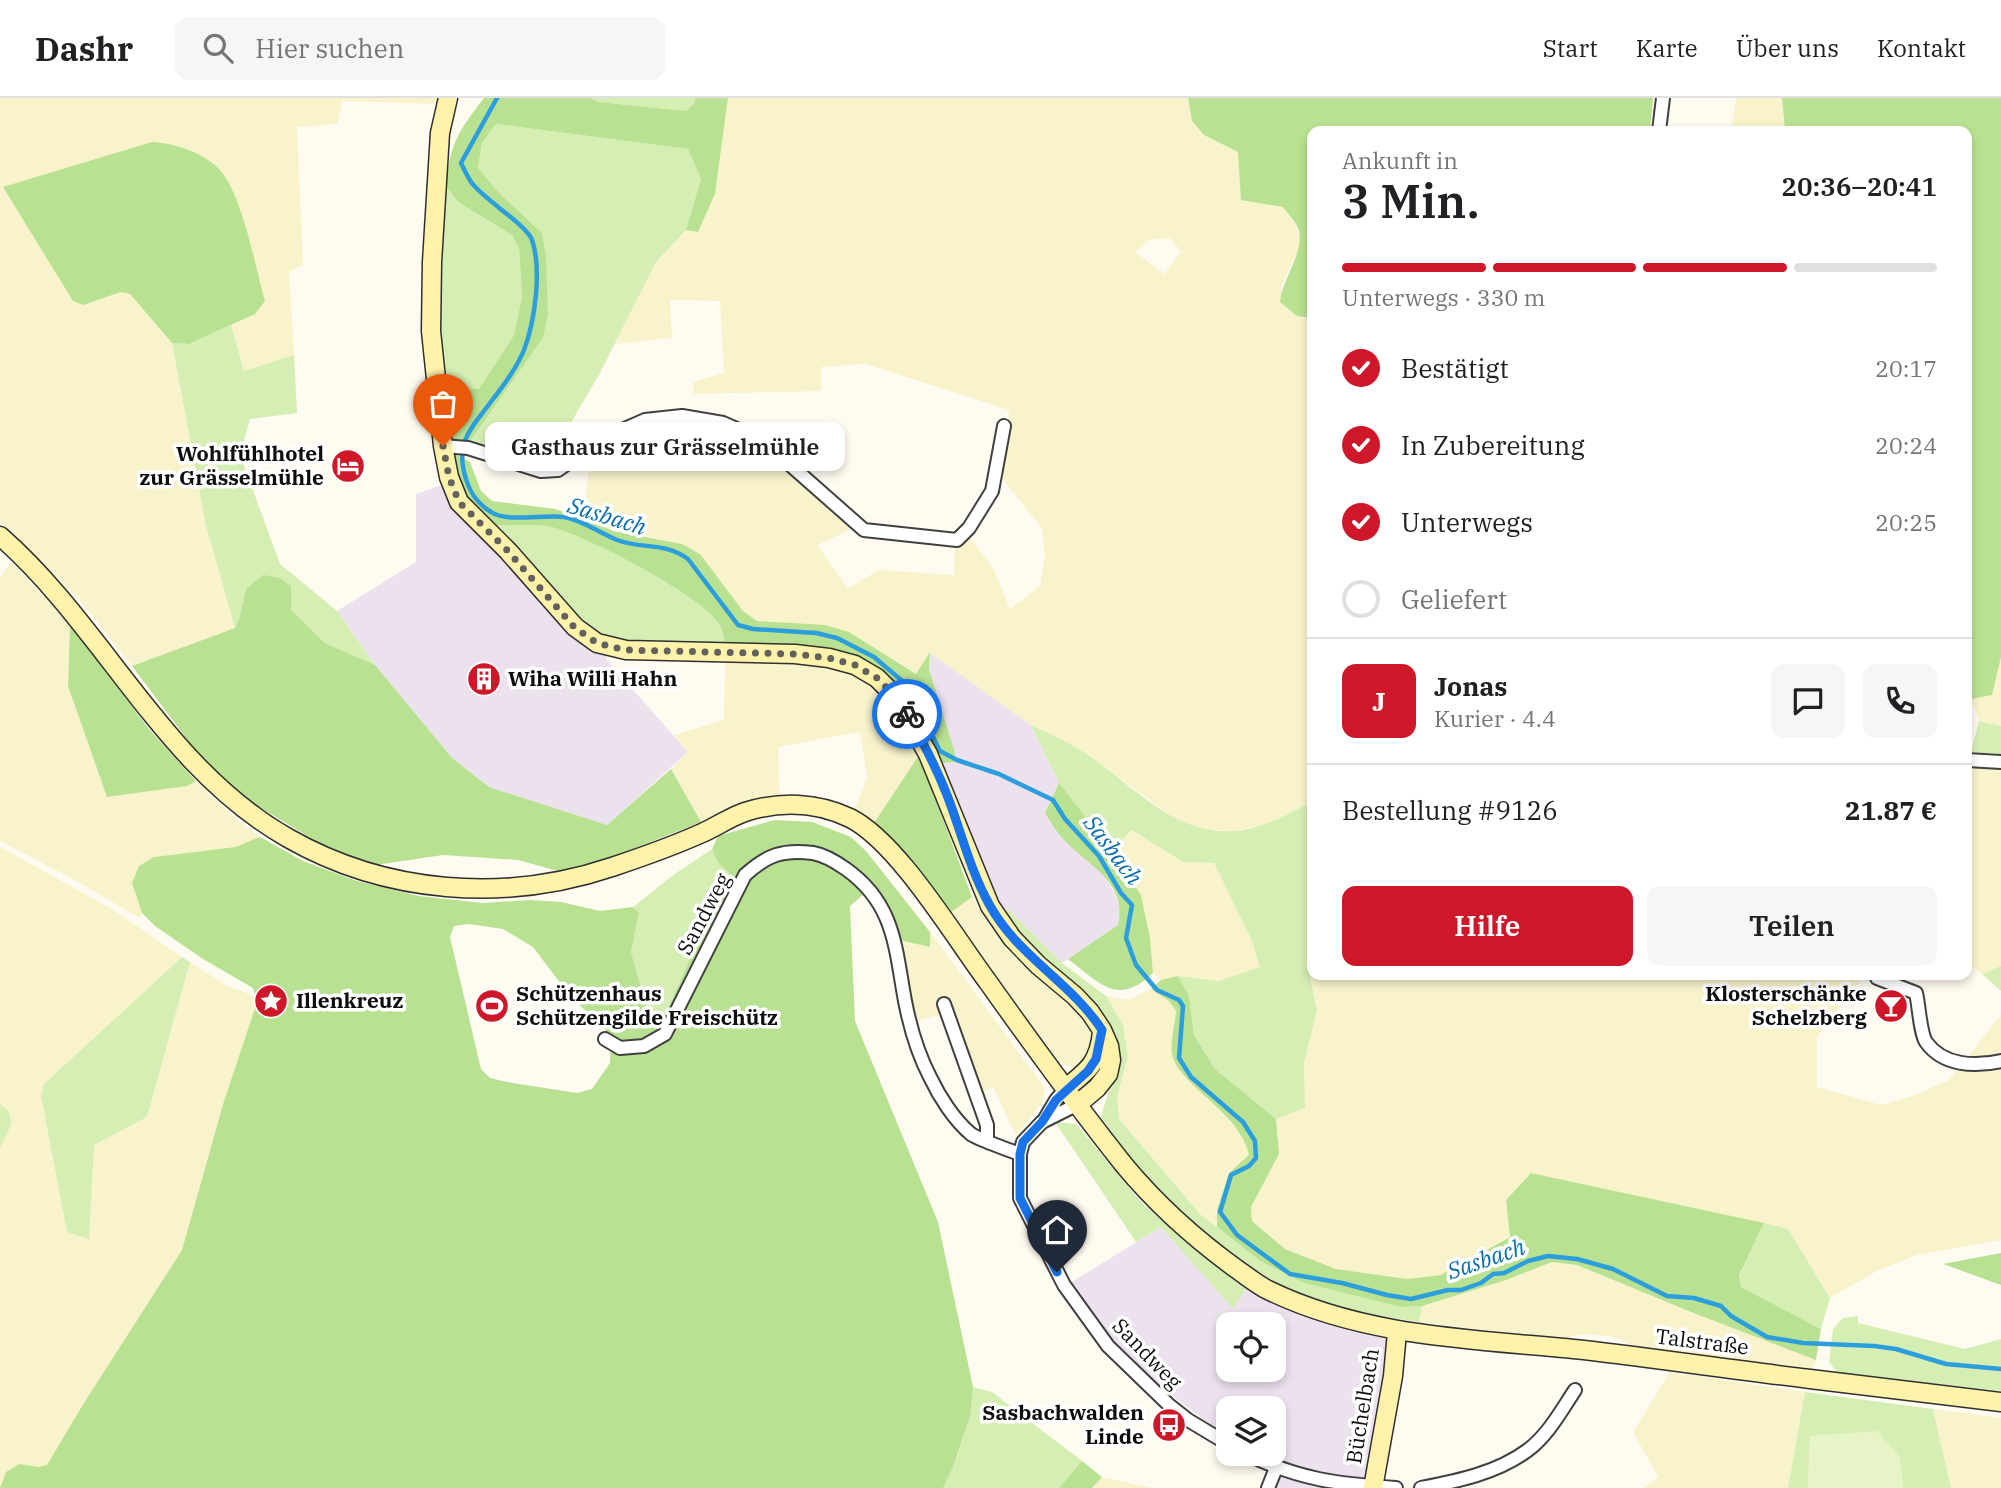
<!DOCTYPE html>
<html lang="de">
<meta charset="utf-8">
<style>
:root{--surface:#fff;--page:#f6f6f6;--text:#202124;--muted:#757577;--line:#e0e0e0;--accent:#ce1728}
body{margin:0;font-family:"IBM Plex Serif",serif;background:var(--page);color:var(--text);height:100vh;display:flex;flex-direction:column;font-size:26px;white-space:nowrap}
*{box-sizing:border-box;margin:0}
p{font-size:23px;color:var(--muted)}
.icon{flex:none;width:38px;height:38px;fill:none;stroke:currentColor;stroke-width:2;stroke-linecap:round;stroke-linejoin:round}
.map{position:relative;flex:1;overflow:hidden}
.drawer{position:absolute;left:1307px;top:28px;width:665px;height:854px;display:flex;flex-direction:column;background:var(--surface);border-radius:14px;box-shadow:0 4px 10px #0003}
.drawer>*{flex:none}
.fabs{position:absolute;left:1216px;top:1214px;display:grid;gap:14px}
.fabs a{display:grid;place-items:center;width:70px;height:70px;border-radius:14px;background:var(--surface);box-shadow:0 4px 10px #0003;font-size:35px}
.pin{position:absolute;display:grid;place-items:center;width:60px;height:60px;color:#fff;margin:-72px -30px;border-radius:50% 50% 50% 0;rotate:-45deg;box-shadow:0 0 7px #0007}
.pin .icon{rotate:45deg}
.courier{position:absolute;display:grid;place-items:center;width:70px;height:70px;margin:-35px;border:5px solid #1a73e8;border-radius:50%;background:#fff;color:#222;box-shadow:0 2px 9px #0007}
.bubble{position:absolute;height:49px;border-radius:14px;background:var(--surface);box-shadow:0 4px 10px #0003;font-size:23px;font-weight:600;line-height:49px;text-align:center}
.headline em{font-style:normal;font-weight:600}
.headline div{display:flex;flex-direction:column-reverse}
.headline{display:flex;align-items:center;justify-content:space-between;height:119px;padding:0 35px}
h1{font-size:46px;font-weight:600;line-height:52px}
.bar{display:grid;grid-template-columns:repeat(4,1fr);gap:10px 7px;align-content:center;height:84px;padding:0 35px}
.bar i{height:9px;border-radius:5px;background:var(--line)}
.bar .selected{background:var(--accent)}
.bar p{grid-column:span 4}
.line{display:flex;align-items:center;gap:18px;padding:0 35px;border-top:2px solid var(--line)}
.line div{flex:1}
.round{display:grid;place-items:center;flex:none;width:74px;height:74px;border-radius:14px;background:var(--page)}
ol{padding:0 35px;list-style:none}
li{display:flex;align-items:center;gap:21px;height:77px}
li p{margin-inline-start:auto}
li .icon{padding:7px;border-radius:50%;background:var(--accent);color:#fff;stroke-width:4}
li:last-child{color:var(--muted)}
li i{width:38px;height:38px;border:4px solid var(--line);border-radius:50%}
.cta{display:flex;gap:14px;margin-top:auto;padding:14px 35px}
.cta a{flex:1;height:80px;border-radius:14px;background:var(--accent);color:#fff;font-size:28px;font-weight:600;line-height:80px;text-align:center}
.cta a+a{background:var(--page);color:var(--text)}
header{display:flex;align-items:center;gap:42px;box-sizing:border-box;height:98px;padding:0 35px;background:var(--surface);border-bottom:2px solid var(--line)}
header strong{font-size:33px}
nav{display:flex;gap:38px;margin-inline-start:auto;font-size:24px}
.search{width:490px;height:63px;background:var(--page);display:flex;align-items:center;gap:18px;box-sizing:border-box;padding:0 24px;border-radius:14px;color:var(--muted);font-size:26px}
.map>svg:first-child{display:block}
.industrial{fill:#ece2ee;fill-rule:evenodd}
.farmland{fill:#f9f3cc;fill-rule:evenodd}
.green{fill:#d5eeb4}
.forest{fill:#b9e192;fill-rule:evenodd}
.pitch{fill:#e7f4c7}
.lines{fill:none;stroke-linecap:round;stroke-linejoin:round}
.stream{stroke:#2d9edc;stroke-width:4.5}
.street-casing{stroke:#414141;stroke-width:16}
.secondary-casing{stroke:#303030;stroke-width:21}
.street{stroke:#fff;stroke-width:12}
.secondary{stroke:#fff2ab;stroke-width:18}
.done{stroke:#62615d;stroke-width:7;stroke-dasharray:0 12.6}
.route{stroke:#1a73e8;stroke-width:9}
.labels{text-anchor:middle;stroke-width:7;stroke-linejoin:round;paint-order:stroke}
.poi-label{font-size:21px;font-weight:bold;fill:#0e0e0e;stroke:#fff;text-anchor:end}
.street-label{font-size:21px;fill:#0e0e0e;stroke:#fff}
.water-label{font-size:23px;font-style:italic;fill:#0a6eae;stroke:#fff}
</style>
<header>
<strong>Dashr</strong>
<div class="search"><svg class="icon" aria-label="search" viewBox="0 0 24 24"><circle cx="10" cy="10" r="6"/><path d="M15 15l6 6"/></svg>Hier suchen</div>
<nav><a>Start</a><a>Karte</a><a>Über uns</a><a>Kontakt</a></nav>
</header>
<div class="map">
<svg width="2001" height="1390" viewBox="0 0 2001 1390">
<rect width="100%" height="100%" fill="#fffbf0"/>
<path class="industrial" d="M456,382l149,160 1,19 82,93 -81,73 -118,-38 -37,-29 -77,-93 -38,-54 79,-49v-68z
M930,554l101,73 28,58 -14,30 19,27 36,30 16,25 5,16 -3,14 -56,38 -52,-52 -12,-3 -44,-105 -11,-40 11,-1 -25,-93z
M1161,1129l72,81 15,-23 74,36 76,20 -25,147h-99l8,-27 -13,-7h5v-45h-46v25l-14,-7 -51,-38 -50,-46 -43,-60zM1228,1227h46v45h-46z"/>
<path class="farmland" d="M0,0h441l-2,6 -97,-3 -4,23 -41,3 6,138 -14,7 5,83 -50,16 -13,-46 24,-11 -251,-127 69,114 10,4 38,-13 9,2 42,49 34,183 29,102 -103,38 -53,-67 -79,-77z
M728,0h460l4,23 12,14 34,17 4,47 42,8 14,22 2,17 -19,41 16,29 15,2v484l-48,23 -31,6 -33,-1 -30,-15 -90,-66 -49,-24 -101,-72 -14,21 -67,-42 -92,-11 -14,-9 -43,-58 -18,-10 -69,-13 -30,-13 8,-65 41,-22 30,-7 31,-1 31,5 27,11 30,20 73,69 -37,17 31,43 31,-18 75,5 1,-30 16,-6 22,29 17,41 30,-23 5,-31 -3,-26 -41,-52 8,-67 -143,-46 -45,3v24l-127,3 -1,-12 31,-9 -4,-72 -50,-1 2,38 -57,6 41,-82 30,-32 12,2 17,-38zM1169,140l12,13 -16,23 -30,-22 14,-12z
M1736,0h46l3,33h-54z
M11,464l59,63 -2,61 39,111 80,-11 9,-5 40,38 24,18 -25,10 -81,10 -22,26 10,30 -3,5 -64,-38 -75,-39v-264z
M2001,559v69l-22,-5 -7,-21 -5,1v-31l5,29 20,-4z
M725,561l82,2 25,4 20,9 23,15 22,25 22,41 -45,68 -20,-12 13,-34 -7,-45 -82,15 2,53 -32,5 -47,17 -30,-53 17,-17 -14,-17 50,-15z
M1967,668l34,1v199l-19,8 -15,-11z
M1132,732l51,32 31,1 37,76 9,29 -41,13 -41,-5 -17,4 -8,-7 -3,-35 -9,-43 -29,-45z
M0,749l112,62 70,48 -138,127 -3,12 26,136 22,6 4,-93 54,-28 43,-155 37,24 28,10 2,6 -33,99 -42,149 -100,156 -35,60 -8,1 -20,-3 -13,8 -6,16v-340l12,-25 -4,-13 -8,-6z
M972,799l14,24 18,24 25,26 47,36 14,18 4,15 -11,25 -8,3 -15,-5 -110,-150z
M930,834l115,156 -3,15 -26,33 -23,-49 -10,5 -31,-81 -38,11 -11,-81 27,6z
M1312,861v16h553l-48,62v50l64,18 34,-10 34,-15 52,-65v225l-84,15 -40,16 -47,27 -42,-69 -257,-56 -25,27 4,36 -69,39 -34,4 -71,-10 -51,-20 -33,-28 -1,-14 28,-53 -3,-35 29,-11 -1,-44 13,-54 -8,-38z
M1151,891l18,12 7,10 -4,42 74,88 3,15 -20,17 -12,37v17l-17,-13 -81,-95 -2,-22 11,-41 -5,-31 -17,-29 22,4z
M1552,1164l25,3 114,47 125,48 -5,10 -169,-19 -27,-14 -31,-3 -27,5 -138,-17 3,-16 84,-26z
M1670,1274l135,20 -17,96h-144l14,-11 -25,-45z
M1933,1311l68,9v70h-50z
M1102,1379l50,11h-60z"/>
<path class="green" d="M590,0h105v4l-9,9 -87,-9z
M496,26l192,25 13,30 -15,51 -30,32 -56,111 -51,87 -31,-4 -47,-16 72,-102 5,-23 -46,-119 -24,-28 4,-25z
M446,88l12,16 54,33 7,13 3,49 -8,38 -35,54h-38l-2,-129z
M231,227l13,46 50,-16 3,58 -47,6 -10,36 40,109 57,47 38,54 -50,-22 -34,-34v-23l-45,3 -7,32 -4,7 -29,-102 -34,-183 17,1z
M491,427c21,2 43,-3 64,3 34,10 151,69 166,99 3,6 3,15 4,21l-120,-8 -25,-16z
M1979,623l22,5v28l-30,-2z
M1031,627c16,8 33,15 48,24 49,30 91,86 153,82 29,-1 55,-17 80,-29v157l-3,13 8,38 -13,54 1,44 -29,11 -61,-50 -21,-34 -5,-39 -11,-20 41,5 41,-14 -9,-28 -37,-76 -31,-1 -51,-32 -20,20 -53,-67z
M712,751l7,13 15,16 -33,57 -39,86 -12,-2 -19,-67 8,-39 -6,-6 39,-31z
M998,810l12,3 52,52 44,33 17,29 5,31 -11,41 2,22 81,95 60,47 44,22 96,24 22,-1 -3,16c-89,-11 -174,-41 -238,-106 -31,-30 -55,-64 -80,-99 6,-23 20,-52 15,-75 -8,-39 -53,-61 -80,-87 -14,-14 -26,-31 -38,-47z
M182,859l8,5 -43,155 -53,28 -5,94 -22,-7 -26,-136 3,-12z
M2001,868v25l-19,-17z
M0,1006l8,6 4,13 -12,25z
M1055,1024l21,2 66,79 48,43 58,39 -15,24 -72,-82 -25,15z
M1764,1125l24,6 42,69 -9,31 -80,-42 -2,-10z
M1858,1218v7l107,26 36,-10v52l-163,-18 -9,-11 4,-33 10,-11z
M973,1289l19,5 90,69 -23,27h-116c16,-32 26,-65 30,-101z
M1805,1294l128,17 18,79h-48l-4,-33 -89,-19 -2,52h-20z"/>
<path class="forest" d="M484,0h106l9,4 87,9 9,-9v-4h33l-13,96 -17,38 -12,-2 15,-51 -13,-30 -192,-25 -14,19 -4,25 24,28 40,37 4,24 2,58 -5,23 -72,102 -23,-1 -7,-50h38l35,-54 8,-38 -3,-49 -7,-13 -54,-33 -12,-16c4,-43 12,-54 38,-88z
M1188,0h465l-3,33h-338v187l-15,-2 -17,-14c2,-23 24,-49 19,-71 -2,-8 -11,-17 -16,-24l-42,-7 -3,-48 -34,-17 -12,-14z
M1782,0h219v559l-9,38 -20,4 -5,-29v-539h-182z
M152,44c22,1 49,10 65,25 25,23 38,100 48,134l-10,13 -66,30 -17,-1 -42,-49 -9,-2 -38,13 -10,-4 -70,-114z
M457,357l13,7 11,29 11,10 63,8 28,9 30,13 69,13 18,10 43,57 14,10 68,4 24,7 67,42 14,-22 -1,17 26,84 -1,9 -11,1 -38,-66 -49,-39 -26,-9 -17,-2 -88,1c-1,-6 -1,-15 -4,-21 -15,-30 -132,-89 -166,-99 -21,-6 -43,-1 -64,-3 -24,-24 -33,-33 -39,-68z
M263,477l17,3 11,8v23l34,34 50,22 77,93 37,29 118,38 64,-56 30,53 -101,40 -42,9 -40,-11 -75,-5 -67,10 -49,-17 -84,-51 -32,-26 -79,-105 103,-38 4,-8 7,-31z
M70,527l24,29 54,74 48,53 -9,5 -80,11 -39,-111z
M919,657l53,142 -22,16 -49,-64 -27,-26z
M1059,685l53,67 29,45 9,43 3,35c-36,34 -53,10 -85,-14l50,-34c10,-42 -29,-59 -53,-84 -8,-8 -14,-19 -20,-28z
M775,722l37,2 39,15 15,14 64,81v15l-27,-6 -31,-54 -22,19 5,115 83,201 35,165 -3,29 -17,51 -10,21h-943l6,-16 13,-8 20,3 8,-2 35,-59 100,-156 42,-149 33,-99 -4,-14 -50,-29 -48,-33 -13,-13 -10,-30 7,-17 15,-9 81,-10 25,-10 43,24 54,20 62,15 64,7 47,-3 31,2 39,9 33,-4 6,6 -8,39 19,67 12,2 39,-86 33,-57 -16,-16 -6,-13 6,-13zM469,826l34,5 30,18 37,49 41,39 -1,28 -18,26 -15,4 -70,-11 -17,-4 -9,-9 -31,-132 4,-11z
M1178,878l11,20 5,39 21,34 61,50 3,35 -28,53 1,14 33,28 51,20 71,10 34,-4 69,-38 -4,-37 25,-27 233,50 -25,53 2,11 80,42 -5,31 -125,-48 -114,-47 -25,-3 -46,18 -84,26 -22,1 -96,-24 -44,-22 -43,-34v-17l12,-37 20,-18c-8,-42 -72,-71 -77,-101 -2,-13 3,-30 4,-43l-7,-10 -18,-12 10,-9z
M2001,1155v32l-58,-21z
M1082,1363l20,16 -10,11h-33z"/>
<path class="pitch" d="M1877,1333l22,24 4,33h-95l2,-52z"/>
<g class="lines">
<path class="stream" d="M497,0l-36,65c3,6 6,13 10,19 12,17 56,43 61,58 10,29 3,81 -8,110 -7,17 -19,34 -31,49 -21,29 -39,42 -27,80 4,14 12,25 25,33 16,11 52,2 73,5 19,3 35,16 53,23 27,10 45,1 71,19l50,66 15,4 63,4 21,5 37,19 33,28 33,66 17,9 42,14 54,26 12,19 34,37 22,37 11,12 -6,33 10,27 21,25 22,10 4,6 -4,52 12,19 52,45 12,19 1,17 -7,8 -18,9 -11,37 17,23 53,39 52,9 45,12 24,4 37,-9h13l20,-7 12,-9 11,-1 24,-12 20,-5 29,3 36,10 54,27 27,2 27,8 10,10 36,21 36,6 71,3 22,3 50,15 55,5"/>
<g class="street-casing">
<path id="street" d="M1659,33l4,-33
M443,348l25,2 73,23 17,-1 46,-32 41,-18 37,-4 41,7 39,17 102,90 93,10 12,-12 23,-37 12,-65
M1967,662l34,2
M1877,880l39,15c3,12 4,40 10,49 17,24 49,25 75,19
M944,906l43,121v15
M605,941l15,9 24,-2 21,-12 80,-159c22,-20 38,-26 68,-22 12,2 23,9 33,16 49,35 49,78 59,132 5,26 13,53 25,76 9,19 24,43 41,57 5,4 40,17 49,20
M1078,1006l-36,18 -19,20 -3,12v44l44,87 44,61 61,59 19,15 40,24
M1043,1024l13,-22 10,-12
M1247,1356c53,26 91,30 149,34
M1268,1390l8,-20
M1421,1390c37,-7 76,-15 107,-38 20,-15 33,-39 47,-60"/>
</g>
<g class="secondary-casing">
<path id="secondary" d="M448,0l-8,35 -8,129 -1,69 12,115 6,31 10,25 49,49 67,76 22,16 29,7 169,4 34,4 26,7 22,13 18,18 33,58 62,152 22,32 26,27 37,31 15,16 12,18 7,16 2,14 -3,14 -11,14 -19,16
M0,438c105,92 163,231 288,302 98,56 217,65 324,29 30,-10 61,-21 90,-34 14,-6 28,-16 43,-21 35,-11 72,-10 105,6 48,24 105,120 138,164 44,62 89,124 136,183 34,41 71,74 114,105 10,7 20,15 30,20 98,48 210,49 316,60 76,9 151,20 226,29 64,8 128,15 191,23
M1066,990c23,-18 33,-26 36,-56
M1373,1390l20,-112 4,-44"/>
</g>
<use href="#street" class="street"/>
<use href="#secondary" class="secondary"/>
</g>
<g class="lines">
<path class="done" d="M443,348l6,31 10,25 49,49 67,77 22,15 28,7 170,4 34,4 26,7 22,13 18,18 12,18"/>
<path class="route" d="M907,616c15,26 29,53 40,81 14,36 23,75 42,109 28,52 82,78 113,126l-6,29 -8,12 -32,29 -14,22 -19,20 -3,12v44l37,74"/>
</g>
<defs>
<g id="hotel-disc" transform="scale(1.75)"><circle r="9.5" fill="#ce1728" stroke="#fff"/><path d="M-6-4.5h1.5V1H6V5H4.5V3h-9V5H-6ZM-4 0a1.8 1.8 0 1 1 3.6 0ZM.5 0V-2.5h3Q6-2.5 6 0Z" fill="#fff"/></g>
<g id="building-disc" transform="scale(1.75)"><circle r="9.5" fill="#ce1728" stroke="#fff"/><path d="M-4-6H4V6H1V3H-1V6H-4ZM-2.5-4.3h1.7v1.8h-1.7ZM.8-4.3h1.7v1.8H.8ZM-2.5-1h1.7V.8h-1.7ZM.8-1h1.7V.8H.8Z" fill="#fff"/></g>
<g id="sight-disc" transform="scale(1.75)"><circle r="9.5" fill="#ce1728" stroke="#fff"/><path d="M0-6L1.8-2.2L6-1.7L2.9 1.2L3.7 5.4L0 3.3L-3.7 5.4L-2.9 1.2L-6-1.7L-1.8-2.2Z" fill="#fff"/></g>
<g id="stadium-disc" transform="scale(1.75)"><circle r="9.5" fill="#ce1728" stroke="#fff"/><path d="M0-5a6.5 5 0 1 0 0 10a6.5 5 0 1 0 0-10ZM-3.5-1.8h7v3.6h-7Z" fill="#fff"/></g>
<g id="bar-disc" transform="scale(1.75)"><circle r="9.5" fill="#ce1728" stroke="#fff"/><path d="M-6-5H6L.8 .8V4.5H3.5V6h-7V4.5H-.8V.8Z" fill="#fff"/></g>
<g id="bus-disc" transform="scale(1.75)"><circle r="9.5" fill="#ce1728" stroke="#fff"/><path d="M-5-6H5V4H4V6H2V4H-2V6H-4V4H-5ZM-3.5-4V0h7V-4ZM-3.5 1.2v1.5H-2V1.2ZM2 1.2v1.5H3.5V1.2Z" fill="#fff"/></g>
</defs>
<g fill-rule="evenodd">
<use href="#hotel-disc" x="348" y="368"/>
<use href="#building-disc" x="484" y="581"/>
<use href="#sight-disc" x="271" y="903"/>
<use href="#stadium-disc" x="492" y="908"/>
<use href="#bar-disc" x="1891" y="908"/>
<use href="#bus-disc" x="1169" y="1327"/>
</g>
<g class="labels">
<g class="poi-label">
<text x="324" y="363">Wohlfühlhotel<tspan x="324" dy="24">zur Grässelmühle</tspan></text>
<text x="508" y="588" text-anchor="start">Wiha Willi Hahn</text>
<text x="516" y="903" text-anchor="start">Schützenhaus<tspan x="516" dy="24">Schützengilde Freischütz</tspan></text>
<text x="1867" y="903">Klosterschänke<tspan x="1867" dy="24">Schelzberg</tspan></text>
<text x="296" y="910" text-anchor="start">Illenkreuz</text>
<text x="1144" y="1322">Sasbachwalden<tspan x="1144" dy="24">Linde</tspan></text>
</g>
<g class="street-label">
<text transform="translate(704 816) rotate(-62)" y="7">Sandweg</text>
<text transform="translate(1702 1244) rotate(7)" y="7">Talstraße</text>
<text transform="translate(1147 1256) rotate(46)" y="7">Sandweg</text>
<text transform="translate(1363 1308) rotate(-81)" y="7">Büchelbach</text>
</g>
<g class="water-label">
<text transform="translate(607 418) rotate(17)" y="8">Sasbach</text>
<text transform="translate(1113 752) rotate(53)" y="8">Sasbach</text>
<text transform="translate(1486 1161) rotate(-19)" y="8">Sasbach</text>
</g>
</g>
</svg>
<div class="fabs">
<a><svg class="icon" aria-label="locate" viewBox="0 0 24 24"><circle cx="12" cy="12" r="6"/><path d="M12 2v4M12 18v4M2 12h4M18 12h4"/></svg></a>
<a><svg class="icon" aria-label="layers" viewBox="0 0 24 24"><path d="M12 4l9 5-9 5-9-5zM3 14l9 5 9-5"/></svg></a>
</div>
<div class="pin" style="left:443px;top:348px;background:#ea580c"><svg class="icon" aria-label="bag" viewBox="0 0 24 24"><path d="M5 8h14l-1 12H6zM9 8a3 3 0 0 1 6 0"/></svg></div>
<div class="pin" style="left:1057px;top:1174px;background:#1f2937"><svg class="icon" aria-label="home" viewBox="0 0 24 24"><path d="M3 11l9-7 9 7M6 9v11h12V9"/></svg></div>
<div class="courier" style="left:907px;top:616px"><svg class="icon" aria-label="bike" viewBox="0 0 24 24"><circle cx="6" cy="16" r="4"/><circle cx="18" cy="16" r="4"/><path d="M6 16l4-8h5l3 8M10 8l3 8H6M13 5h3"/></svg></div>
<div class="bubble" style="left:485px;top:324px;width:360px">Gasthaus zur Grässelmühle</div>
<section class="drawer">
<div class="headline"><div><h1>3 Min.</h1><p>Ankunft in</p></div><em>20:36–20:41</em></div>
<div class="bar"><i class="selected"></i><i class="selected"></i><i class="selected"></i><i></i><p>Unterwegs · 330 m</p></div>
<ol>
<li><svg class="icon" aria-label="check" viewBox="0 0 24 24"><path d="M5 12l5 5 9-10"/></svg>Bestätigt<p>20:17</p></li>
<li><svg class="icon" aria-label="check" viewBox="0 0 24 24"><path d="M5 12l5 5 9-10"/></svg>In Zubereitung<p>20:24</p></li>
<li><svg class="icon" aria-label="check" viewBox="0 0 24 24"><path d="M5 12l5 5 9-10"/></svg>Unterwegs<p>20:25</p></li>
<li><i></i>Geliefert</li>
</ol>
<div class="line" style="height:126px"><b class="round" style="background:var(--accent);color:#fff">J</b><div><b>Jonas</b><p>Kurier · 4.4</p></div><a class="round"><svg class="icon" aria-label="chat" viewBox="0 0 24 24"><path d="M4 5h16v11H9l-5 4z"/></svg></a><a class="round"><svg class="icon" aria-label="phone" viewBox="0 0 24 24"><path d="M5 4h4l2 5-3 2q2 4 5 5l2-3 5 2v4C11 20 4 13 5 4z"/></svg></a></div>
<div class="line" style="height:91px"><div>Bestellung #9126</div><b>21.87 €</b></div>
<div class="cta"><a>Hilfe</a><a>Teilen</a></div>
</section>
</div>
